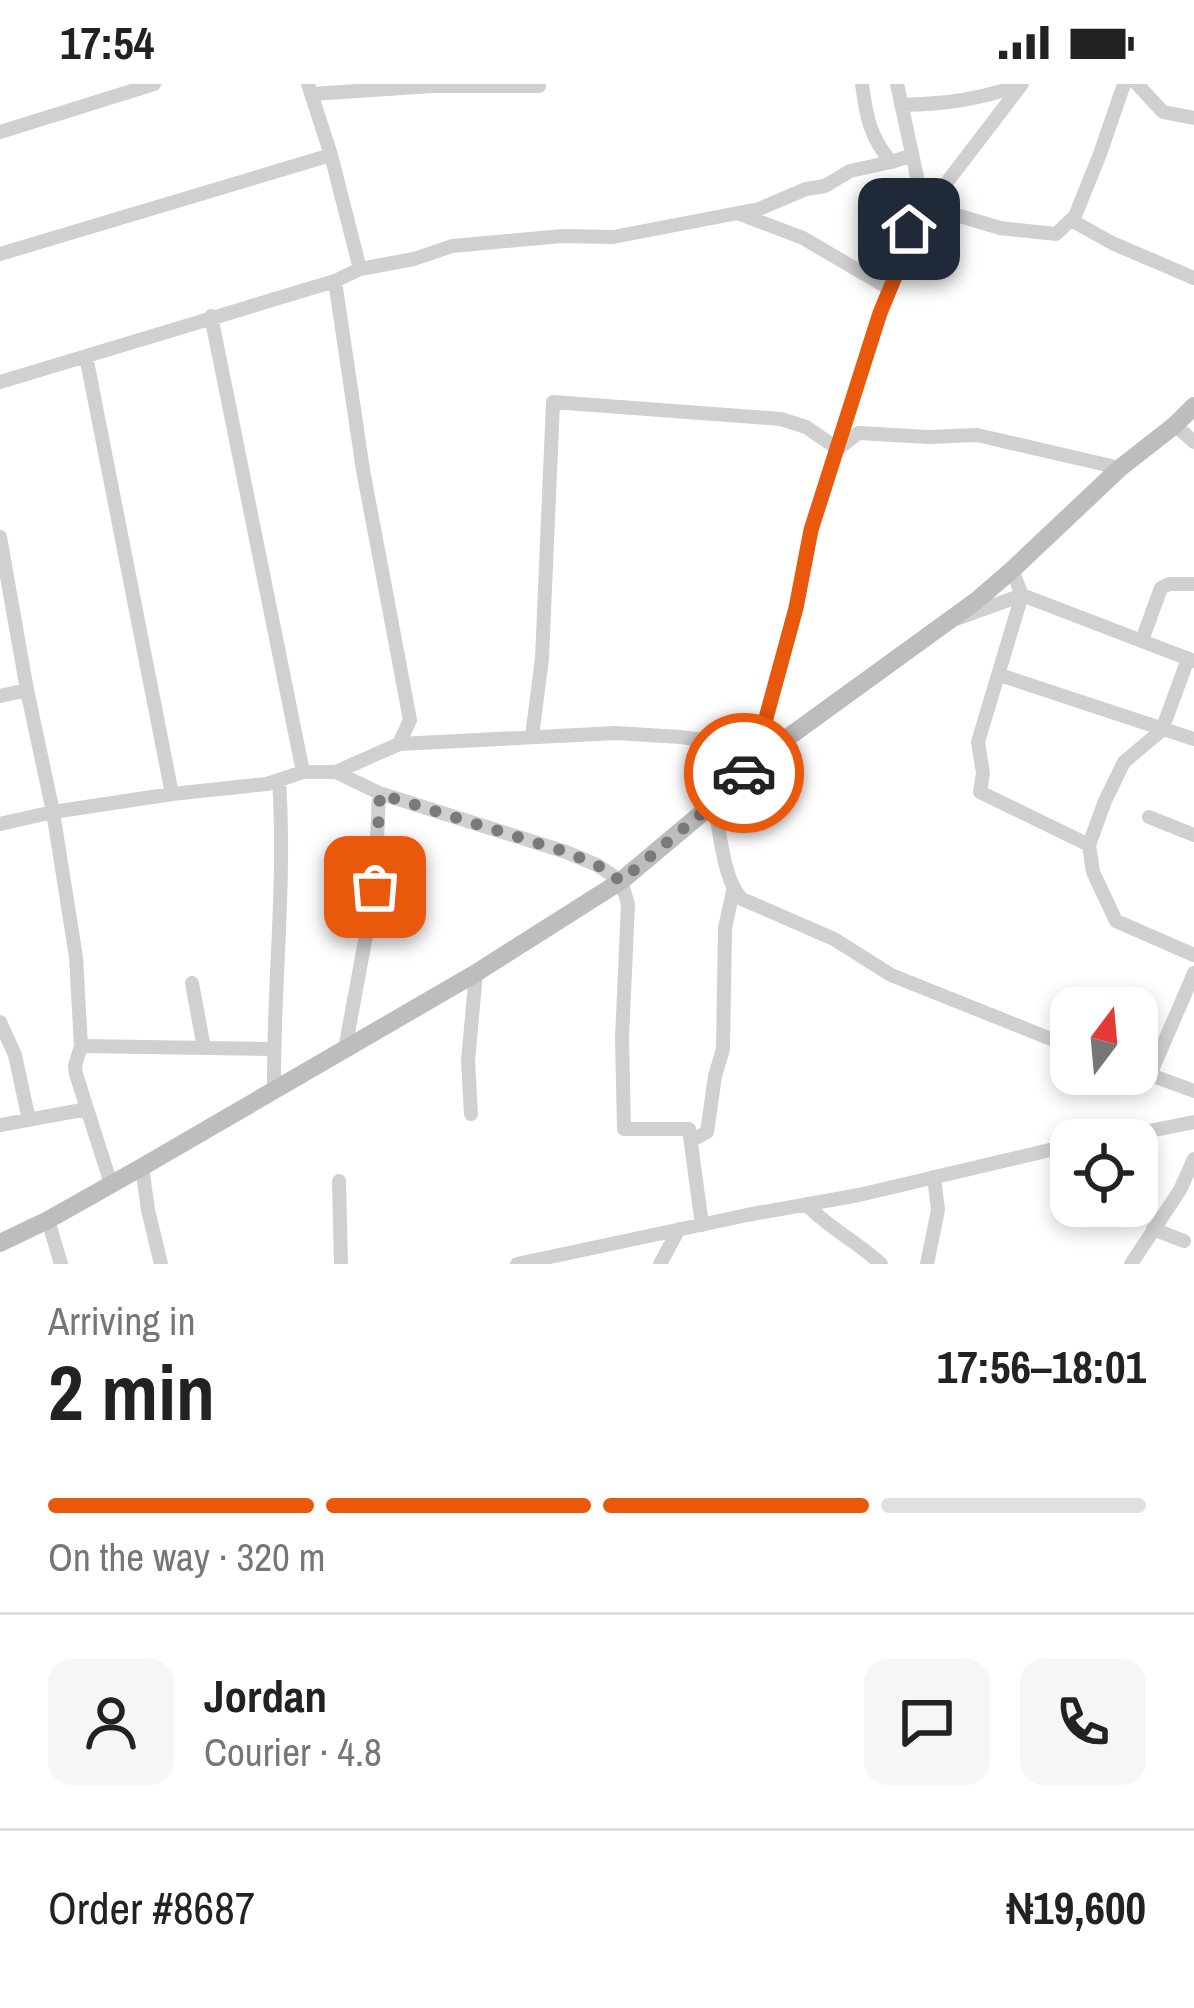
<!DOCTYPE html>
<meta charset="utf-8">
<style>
:root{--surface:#fff;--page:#f6f6f6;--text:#222;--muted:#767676;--line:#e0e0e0;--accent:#ea580c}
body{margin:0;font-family:"Archivo Narrow",sans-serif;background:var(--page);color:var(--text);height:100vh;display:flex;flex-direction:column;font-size:45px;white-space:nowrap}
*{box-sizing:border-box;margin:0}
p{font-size:39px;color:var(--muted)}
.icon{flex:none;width:66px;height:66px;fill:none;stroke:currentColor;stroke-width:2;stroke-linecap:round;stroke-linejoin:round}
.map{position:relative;height:1180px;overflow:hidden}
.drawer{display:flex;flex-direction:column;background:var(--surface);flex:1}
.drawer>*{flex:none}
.needle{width:78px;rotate:16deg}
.tools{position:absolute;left:1050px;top:903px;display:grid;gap:24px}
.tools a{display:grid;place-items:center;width:108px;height:108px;border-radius:24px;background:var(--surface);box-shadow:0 6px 18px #0003;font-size:60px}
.pin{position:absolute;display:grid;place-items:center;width:102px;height:102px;color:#fff;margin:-51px;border-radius:24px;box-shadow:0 6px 18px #0006}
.courier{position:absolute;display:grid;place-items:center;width:120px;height:120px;margin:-60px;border:9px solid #ea580c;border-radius:50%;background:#fff;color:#222;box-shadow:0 3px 15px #0007}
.summary em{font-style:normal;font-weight:800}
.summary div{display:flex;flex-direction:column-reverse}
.summary{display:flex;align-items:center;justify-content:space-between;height:204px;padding:0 48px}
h1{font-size:78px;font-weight:800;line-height:90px}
.bar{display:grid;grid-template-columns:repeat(4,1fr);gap:18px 12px;align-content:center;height:144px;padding:0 48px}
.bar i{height:15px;border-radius:9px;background:var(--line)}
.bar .on{background:var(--accent)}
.bar p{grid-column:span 4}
.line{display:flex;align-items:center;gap:30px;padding:0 48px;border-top:3px solid var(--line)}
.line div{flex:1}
.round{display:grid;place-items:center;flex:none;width:126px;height:126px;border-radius:24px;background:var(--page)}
.status{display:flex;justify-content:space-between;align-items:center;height:84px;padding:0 60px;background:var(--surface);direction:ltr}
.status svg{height:33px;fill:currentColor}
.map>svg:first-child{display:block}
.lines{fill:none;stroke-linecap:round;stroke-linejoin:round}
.street{stroke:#d0d0d0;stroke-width:14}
.secondary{stroke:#bdbdbd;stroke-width:18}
.done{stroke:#7a7a7a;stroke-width:12;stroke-dasharray:0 21.6}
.route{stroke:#ea580c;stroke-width:15}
</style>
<div class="status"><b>17:54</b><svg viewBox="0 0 49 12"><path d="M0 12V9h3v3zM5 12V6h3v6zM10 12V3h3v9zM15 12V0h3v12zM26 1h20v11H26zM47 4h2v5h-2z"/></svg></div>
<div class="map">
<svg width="1194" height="1180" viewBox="0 0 1194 1180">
<rect width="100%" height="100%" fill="#fff"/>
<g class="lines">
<path class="street" d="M862,0c4,32 8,53 29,78l19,-6
M897,0l26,121 77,23 56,6 19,-18 25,-62 24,-70
M1137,0l26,28 31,6
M312,10l120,-8h107
M901,21c42,-1 79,-5 118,-20
M0,48l154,-48
M740,130l63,24 87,51
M1071,136l41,23 82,35
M0,170l331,-99
M360,185l54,-10 38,-13 110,-10 51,1 146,-28 47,-20 19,-3 25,-15 41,-9
M211,232l92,456
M86,272l86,438
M0,298l335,-101 25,-12 -29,-114 -23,-71
M1175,341l19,17
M0,453l27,153 26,122 23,145 5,89 -6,20 1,8 35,110
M1012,486l10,25 172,66
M1022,511l-44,147 5,31 -3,19 109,53 4,27 23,49 78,34
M959,534l63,-23
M1142,556l19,-52 8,-4h25
M1000,591l194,64
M0,612l27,-6
M532,652l10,-77 11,-257 228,17 25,8 32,22 20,-16 70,4 49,-2 143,33
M399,660l217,-11 64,4 78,10
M754,678l42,-154 15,-78 69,-217 24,-58 5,-26 14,-24 21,-19 78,-102
M336,688l43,21 187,59 31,13 24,16 7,23 -6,134 2,91h65l13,96
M714,719c6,27 9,78 28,96l92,40 57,36 180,72
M1149,733l45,18
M0,740l53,-12 119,-18 95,-10 36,-12h33l63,-28 11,-24 -47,-250 -28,-189
M1089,761l16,-44 19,-39 38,-32 26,-71
M192,899l12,65
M0,938l15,33 14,65
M81,962l193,3
M345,965l30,-162 4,-94
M1137,986l57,21
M1150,991l44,-102
M274,1006c-1,-103 12,-206 5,-309
M471,1030l-3,-53 8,-88
M0,1041l87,-16
M1104,1056l90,-18
M691,1057l16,-9 8,-56 8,-27 2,-121 8,-37
M142,1083l6,43 13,54
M339,1097l2,83
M806,1120c22,24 52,38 75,60
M48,1136l13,44
M1153,1145l31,12
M517,1180l230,-49 112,-20 212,-50
M660,1180l19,-35
M927,1180l11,-54 -4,-33
M1131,1180l49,-74 14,-31"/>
<path class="secondary" d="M0,1159l48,-23 94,-53 334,-194 145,-92 93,-78 40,-41 222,-161 36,-31 108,-102 55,-43 19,-19"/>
</g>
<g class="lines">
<path class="done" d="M375,803l5,-93 186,58 31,13 24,16 93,-78 30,-30"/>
<path class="route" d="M744,689l10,-11 42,-154 15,-78 69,-217 24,-58 5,-26"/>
</g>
</svg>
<div class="tools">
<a><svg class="needle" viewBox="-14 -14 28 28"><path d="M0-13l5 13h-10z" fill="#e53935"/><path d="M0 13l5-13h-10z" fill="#767676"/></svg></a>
<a><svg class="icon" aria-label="locate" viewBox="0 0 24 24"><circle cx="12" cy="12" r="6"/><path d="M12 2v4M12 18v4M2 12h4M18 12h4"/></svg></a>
</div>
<div class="pin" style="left:375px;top:803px;background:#ea580c"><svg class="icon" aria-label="bag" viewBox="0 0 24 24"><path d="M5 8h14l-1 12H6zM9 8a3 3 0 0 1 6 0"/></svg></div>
<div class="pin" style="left:909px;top:145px;background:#1f2937"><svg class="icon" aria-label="home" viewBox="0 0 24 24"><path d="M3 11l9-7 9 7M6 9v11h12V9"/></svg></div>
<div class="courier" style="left:744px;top:689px"><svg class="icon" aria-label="car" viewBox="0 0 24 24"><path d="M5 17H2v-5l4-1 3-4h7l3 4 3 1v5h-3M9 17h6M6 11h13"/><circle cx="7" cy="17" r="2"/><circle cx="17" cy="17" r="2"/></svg></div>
</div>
<section class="drawer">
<div class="summary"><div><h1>2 min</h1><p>Arriving in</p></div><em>17:56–18:01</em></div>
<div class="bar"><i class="on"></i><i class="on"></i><i class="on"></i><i></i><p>On the way · 320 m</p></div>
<div class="line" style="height:216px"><a class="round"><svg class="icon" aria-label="person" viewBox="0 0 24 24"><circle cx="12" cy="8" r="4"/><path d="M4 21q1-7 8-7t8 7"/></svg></a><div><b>Jordan</b><p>Courier · 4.8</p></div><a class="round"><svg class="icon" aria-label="chat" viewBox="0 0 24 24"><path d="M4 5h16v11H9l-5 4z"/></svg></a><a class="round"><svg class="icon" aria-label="phone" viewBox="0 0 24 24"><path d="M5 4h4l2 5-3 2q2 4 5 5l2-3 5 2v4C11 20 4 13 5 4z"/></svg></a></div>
<div class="line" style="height:156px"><div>Order #8687</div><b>₦19,600</b></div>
</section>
